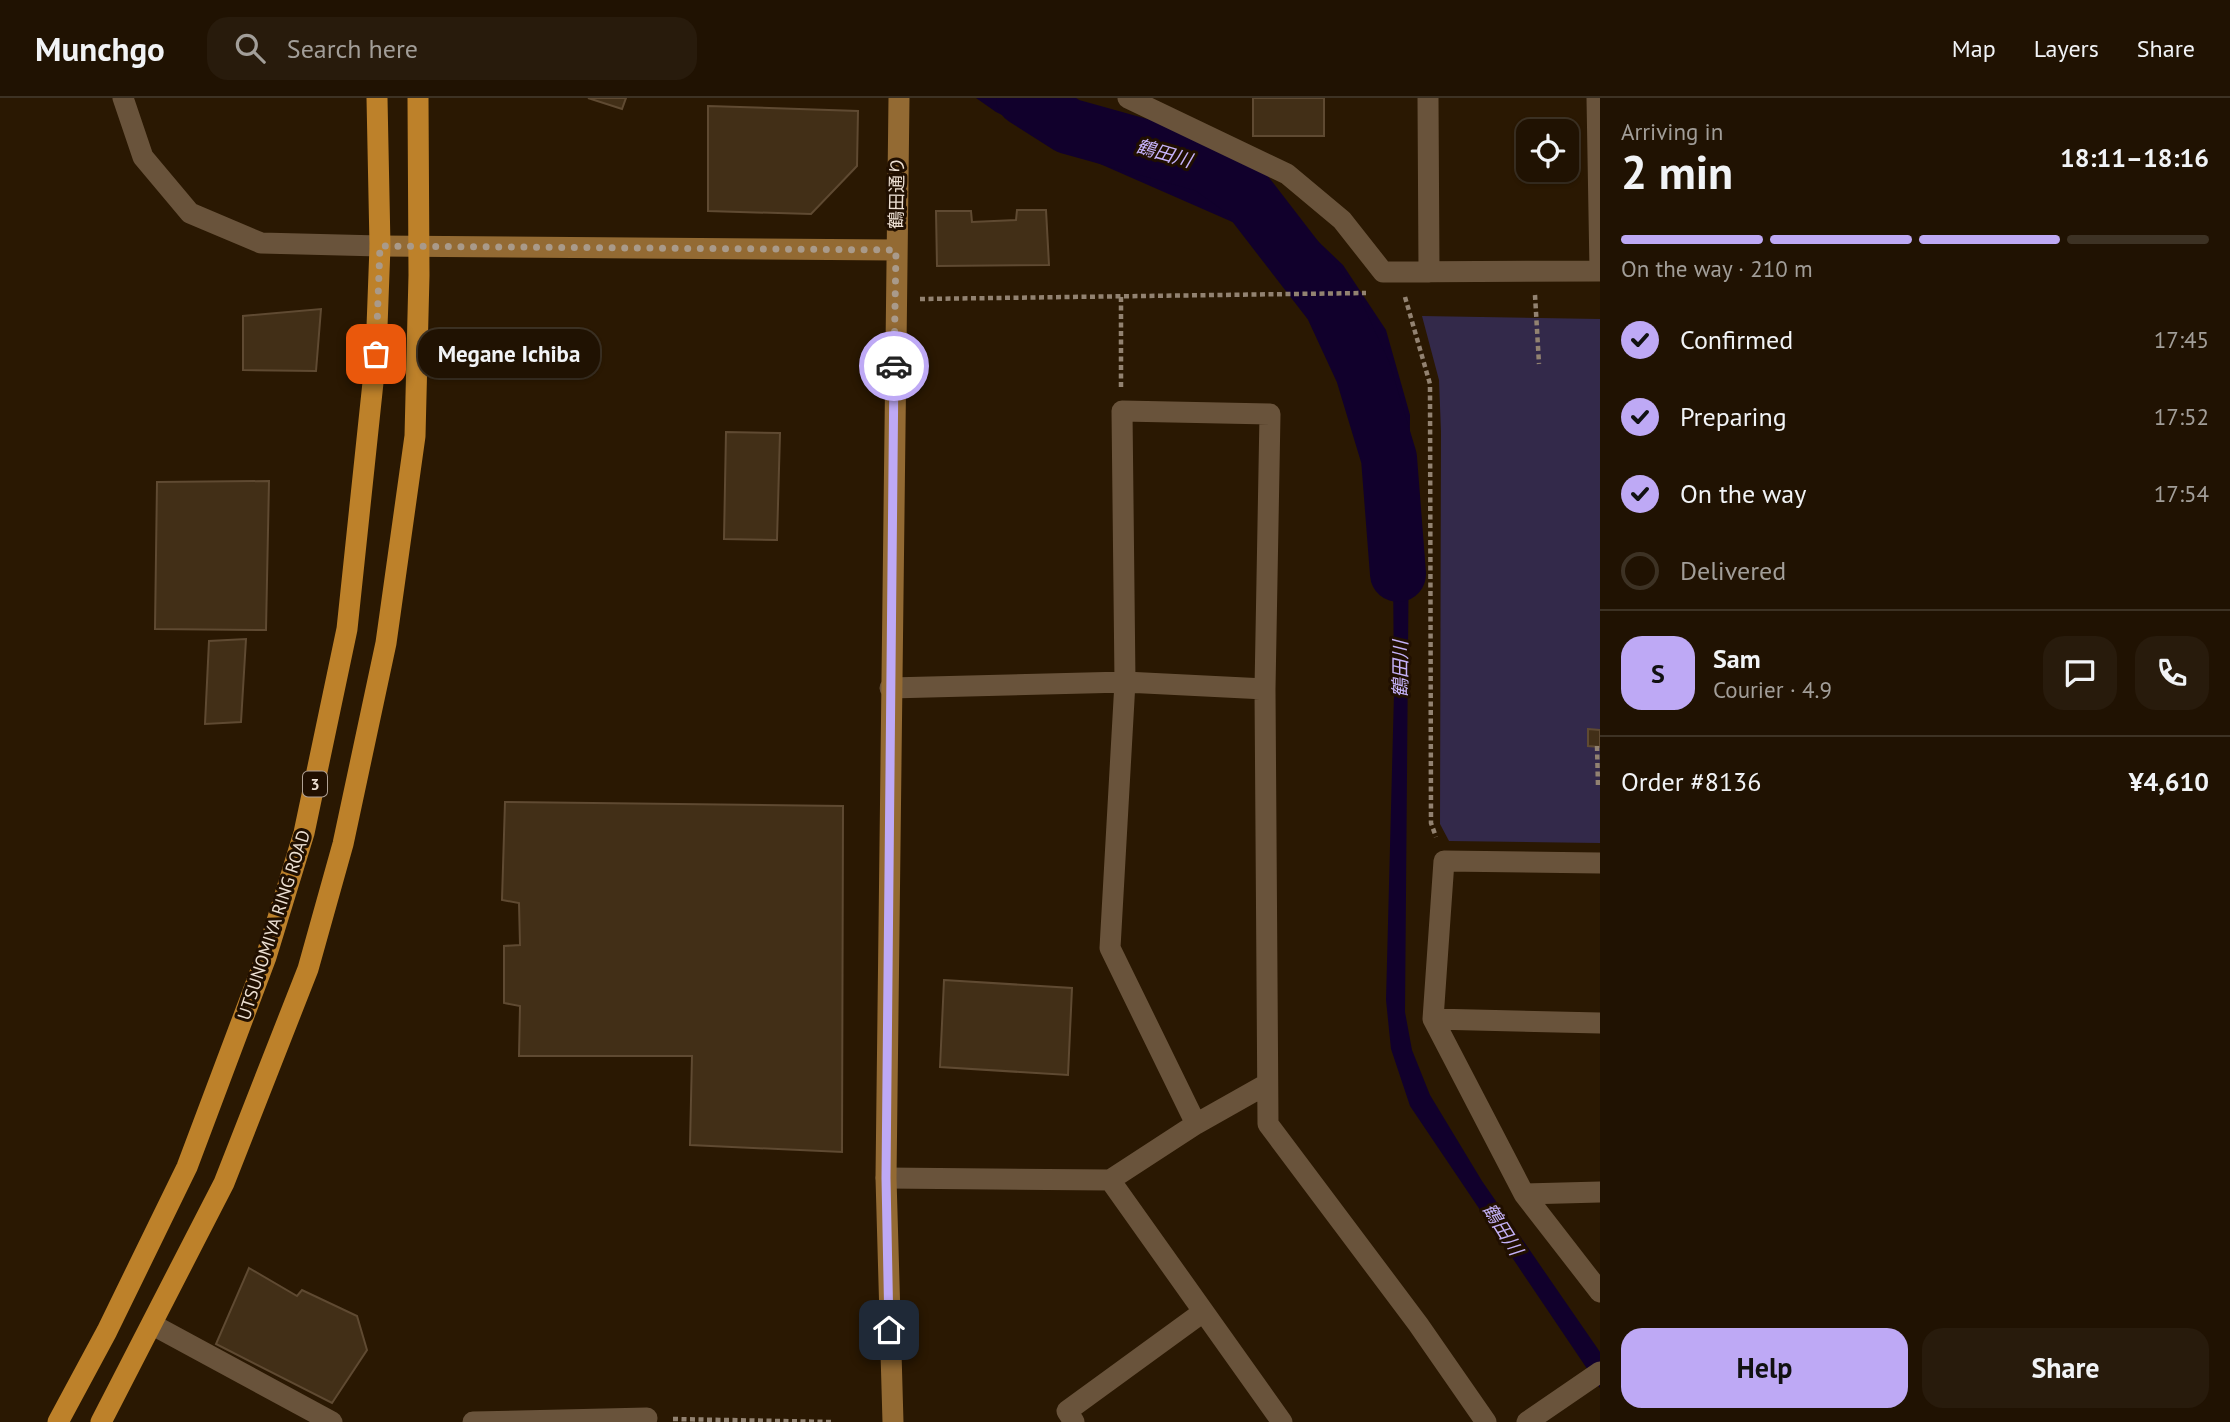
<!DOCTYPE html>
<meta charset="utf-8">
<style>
:root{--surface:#201202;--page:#281b0c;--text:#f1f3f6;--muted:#a29e99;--line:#3d3224;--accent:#bea9f5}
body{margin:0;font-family:"PT Sans","Noto Sans JP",sans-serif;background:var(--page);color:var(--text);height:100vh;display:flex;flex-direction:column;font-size:26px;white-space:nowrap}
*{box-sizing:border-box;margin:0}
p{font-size:23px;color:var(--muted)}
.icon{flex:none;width:38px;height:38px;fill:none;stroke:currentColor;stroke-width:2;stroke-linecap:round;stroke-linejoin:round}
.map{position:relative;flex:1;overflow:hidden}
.panel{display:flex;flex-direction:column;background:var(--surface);width:630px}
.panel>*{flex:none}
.fabs{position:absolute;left:1516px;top:21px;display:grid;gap:14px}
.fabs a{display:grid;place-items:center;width:63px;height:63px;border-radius:14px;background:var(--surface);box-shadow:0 2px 5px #0004,0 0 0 2px var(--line);font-size:35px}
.pin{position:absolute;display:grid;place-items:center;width:60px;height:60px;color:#fff;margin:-30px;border-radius:14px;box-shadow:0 4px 10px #0006}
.courier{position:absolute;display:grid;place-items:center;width:70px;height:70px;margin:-35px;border:5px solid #bea9f5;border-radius:50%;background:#fff;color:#222;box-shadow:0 2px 9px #0007}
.bubble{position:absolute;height:49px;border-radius:21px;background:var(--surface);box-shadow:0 2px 5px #0004,0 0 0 2px var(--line);font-size:23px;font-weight:800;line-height:49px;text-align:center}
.head em{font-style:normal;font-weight:800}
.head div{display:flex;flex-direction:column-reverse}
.head{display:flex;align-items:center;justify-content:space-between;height:119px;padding:0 21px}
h1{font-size:46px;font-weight:800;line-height:52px}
.bar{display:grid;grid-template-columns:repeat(4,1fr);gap:10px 7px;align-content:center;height:84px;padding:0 21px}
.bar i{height:9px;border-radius:5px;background:var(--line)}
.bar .current{background:var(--accent)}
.bar p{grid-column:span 4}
.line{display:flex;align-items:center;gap:18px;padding:0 21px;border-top:2px solid var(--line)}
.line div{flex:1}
.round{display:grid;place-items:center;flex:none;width:74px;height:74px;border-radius:21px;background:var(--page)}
ol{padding:0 21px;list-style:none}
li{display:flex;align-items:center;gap:21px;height:77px}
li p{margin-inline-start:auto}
li .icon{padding:7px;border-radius:50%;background:var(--accent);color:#111;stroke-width:4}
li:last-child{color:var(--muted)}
li i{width:38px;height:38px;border:4px solid var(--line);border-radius:50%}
.cta{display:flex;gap:14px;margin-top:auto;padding:14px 21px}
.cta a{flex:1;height:80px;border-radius:21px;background:var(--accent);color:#111;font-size:28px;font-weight:800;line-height:80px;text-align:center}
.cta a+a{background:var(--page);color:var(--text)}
header{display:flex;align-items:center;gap:42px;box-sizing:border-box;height:98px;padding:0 35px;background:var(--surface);border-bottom:2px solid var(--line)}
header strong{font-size:33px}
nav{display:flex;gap:38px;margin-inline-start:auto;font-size:24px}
.search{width:490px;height:63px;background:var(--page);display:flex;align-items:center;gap:18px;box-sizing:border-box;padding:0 24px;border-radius:21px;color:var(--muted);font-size:26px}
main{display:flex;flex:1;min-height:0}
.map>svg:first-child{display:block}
.green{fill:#33294a}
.water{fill:#11002c}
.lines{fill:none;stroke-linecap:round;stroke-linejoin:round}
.river{stroke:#11002c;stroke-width:56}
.building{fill:#422f17;stroke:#5f4a32;stroke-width:2}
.path{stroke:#928271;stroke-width:4.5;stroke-dasharray:5 3.5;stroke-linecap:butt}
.street{stroke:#69533b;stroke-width:21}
.secondary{stroke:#936a33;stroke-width:21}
.primary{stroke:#bd812a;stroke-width:21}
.done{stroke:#a99a8a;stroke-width:7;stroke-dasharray:0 12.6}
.route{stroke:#bea9f5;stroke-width:9}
.labels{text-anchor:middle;stroke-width:6;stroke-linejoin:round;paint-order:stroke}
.shield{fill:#200f00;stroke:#b0a194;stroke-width:2}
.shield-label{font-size:16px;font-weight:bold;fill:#ede0d3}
.street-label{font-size:18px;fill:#ede0d3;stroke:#200f00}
.water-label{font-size:19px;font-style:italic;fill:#c5b2f8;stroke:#200f00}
</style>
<header>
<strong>Munchgo</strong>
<div class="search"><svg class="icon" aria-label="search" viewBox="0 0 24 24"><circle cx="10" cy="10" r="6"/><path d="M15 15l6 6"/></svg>Search here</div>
<nav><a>Map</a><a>Layers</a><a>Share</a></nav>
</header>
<main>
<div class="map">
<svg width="1600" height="1324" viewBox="0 0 1600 1324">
<rect width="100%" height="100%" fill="#2a1802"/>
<path class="green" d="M1422,218l178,3v524l-151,-2 -9,-17 1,-392 -2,-52z"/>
<path class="water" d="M976,0h84l222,109 61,58 43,65 24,85 -5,597 7,38 18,45 52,86 118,171v36l-190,-282 -19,-57 -5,-49 8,-307 -2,-252 -43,-113 -34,-52 -35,-28 -43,-24 -146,-64 -95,-48z"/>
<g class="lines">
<path class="river" d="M1024,0l44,28 140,39 36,26 88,114 31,67 26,86 9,116"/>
</g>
<path class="building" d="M588,0h38l-4,11z
M1253,0h71v38h-71z
M708,8l150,5 -1,55 -46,48 -103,-3z
M1017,112h29l3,55 -112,1 -1,-55h35l1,11 44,-2z
M321,211l-5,62 -73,-1v-54z
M726,334l54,1 -3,107 -53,-1z
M269,383l-3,149 -111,-1 2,-147z
M246,541l-5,83 -36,2 4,-83z
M1588,631l12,1v17l-12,-1z
M505,704l338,4 -1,346 -152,-7 2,-89h-173l1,-50 -16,-3v-57l16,-1 -1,-42 -17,-3z
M944,882l128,8 -4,87 -128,-8z
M249,1170l48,28 5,-6 55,26 10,34 -35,53 -116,-59z"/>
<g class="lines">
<path class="path" d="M1535,197l4,69
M1121,199v90
M1405,199l25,87 1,439 5,14
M920,201l446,-6
M1597,648l1,40
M673,1321l159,3"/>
<path class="street" d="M123,0l20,59 47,56 71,30 119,3
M1128,0l159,76 55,46 41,52 217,-1
M1428,0l1,174
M1597,0l3,173
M890,590l235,-6 140,7 3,435 150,200 68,98
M1265,591l5,-275 -148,-3 3,271 -15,266 86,176 71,-40
M1600,765l-156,-2 -11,158 91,175 76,98
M1433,921l167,4
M886,1080l224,2 86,-56
M1110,1082l172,242
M1524,1096l76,-2
M153,1227l179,97
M473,1324l174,-4
M1074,1324l-7,-11 136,-99
M1527,1324l73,-50"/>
<path class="secondary" d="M380,148l516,4
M893,1324l-7,-244 13,-1080"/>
<path class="primary" d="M58,1324l49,-91 80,-164 79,-210 38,-124 43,-204 29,-275 4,-108 -3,-148
M101,1324l123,-239 84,-214 35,-125 43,-201 29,-207 4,-161 -1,-177"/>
</g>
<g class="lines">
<path class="done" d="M376,256l4,-108 516,4 -2,116"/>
<path class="route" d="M889,1232l-3,-152 8,-812"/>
</g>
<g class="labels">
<rect class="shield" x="303" y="673.5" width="24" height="25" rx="5"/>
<g class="shield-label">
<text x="315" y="692">3</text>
</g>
<g class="street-label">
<text transform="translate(897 95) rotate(-89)" y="6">鶴田通り</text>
<text transform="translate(274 827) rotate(-72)" y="6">UTSUNOMIYA RING ROAD</text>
</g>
<g class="water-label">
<text transform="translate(1164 55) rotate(16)" y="7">鶴田川</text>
<text transform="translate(1400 571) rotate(-90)" y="7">鶴田川</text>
<text transform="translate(1503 1131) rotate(58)" y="7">鶴田川</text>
</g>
</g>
</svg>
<div class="fabs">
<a><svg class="icon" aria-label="locate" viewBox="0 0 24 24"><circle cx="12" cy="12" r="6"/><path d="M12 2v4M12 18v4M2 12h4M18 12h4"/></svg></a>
</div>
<div class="pin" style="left:376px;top:256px;background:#ea580c"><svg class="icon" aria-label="bag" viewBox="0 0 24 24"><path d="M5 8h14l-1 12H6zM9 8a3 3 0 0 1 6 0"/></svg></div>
<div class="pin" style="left:889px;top:1232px;background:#1f2937"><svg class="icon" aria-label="home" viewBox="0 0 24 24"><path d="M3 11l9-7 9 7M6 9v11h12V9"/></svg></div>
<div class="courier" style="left:894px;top:268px"><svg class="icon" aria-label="car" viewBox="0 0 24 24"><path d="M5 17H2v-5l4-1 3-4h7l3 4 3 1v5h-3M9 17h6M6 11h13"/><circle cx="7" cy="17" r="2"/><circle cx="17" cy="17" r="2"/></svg></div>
<div class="bubble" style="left:418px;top:231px;width:182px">Megane Ichiba</div>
</div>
<section class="panel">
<div class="head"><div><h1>2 min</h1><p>Arriving in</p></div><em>18:11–18:16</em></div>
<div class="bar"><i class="current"></i><i class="current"></i><i class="current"></i><i></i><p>On the way · 210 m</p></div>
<ol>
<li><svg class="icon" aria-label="check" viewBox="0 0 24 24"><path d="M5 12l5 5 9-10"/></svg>Confirmed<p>17:45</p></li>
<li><svg class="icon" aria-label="check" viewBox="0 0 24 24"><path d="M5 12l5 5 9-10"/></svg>Preparing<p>17:52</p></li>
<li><svg class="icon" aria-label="check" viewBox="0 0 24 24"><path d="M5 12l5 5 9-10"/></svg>On the way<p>17:54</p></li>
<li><i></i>Delivered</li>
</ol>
<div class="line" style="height:126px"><b class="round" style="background:var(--accent);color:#111">S</b><div><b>Sam</b><p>Courier · 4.9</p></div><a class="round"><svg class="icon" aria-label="chat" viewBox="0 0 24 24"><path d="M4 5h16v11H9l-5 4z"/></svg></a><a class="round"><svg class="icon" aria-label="phone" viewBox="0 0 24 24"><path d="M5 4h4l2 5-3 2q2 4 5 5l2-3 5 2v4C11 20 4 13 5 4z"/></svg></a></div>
<div class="line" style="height:91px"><div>Order #8136</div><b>¥4,610</b></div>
<div class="cta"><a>Help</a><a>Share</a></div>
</section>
</main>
